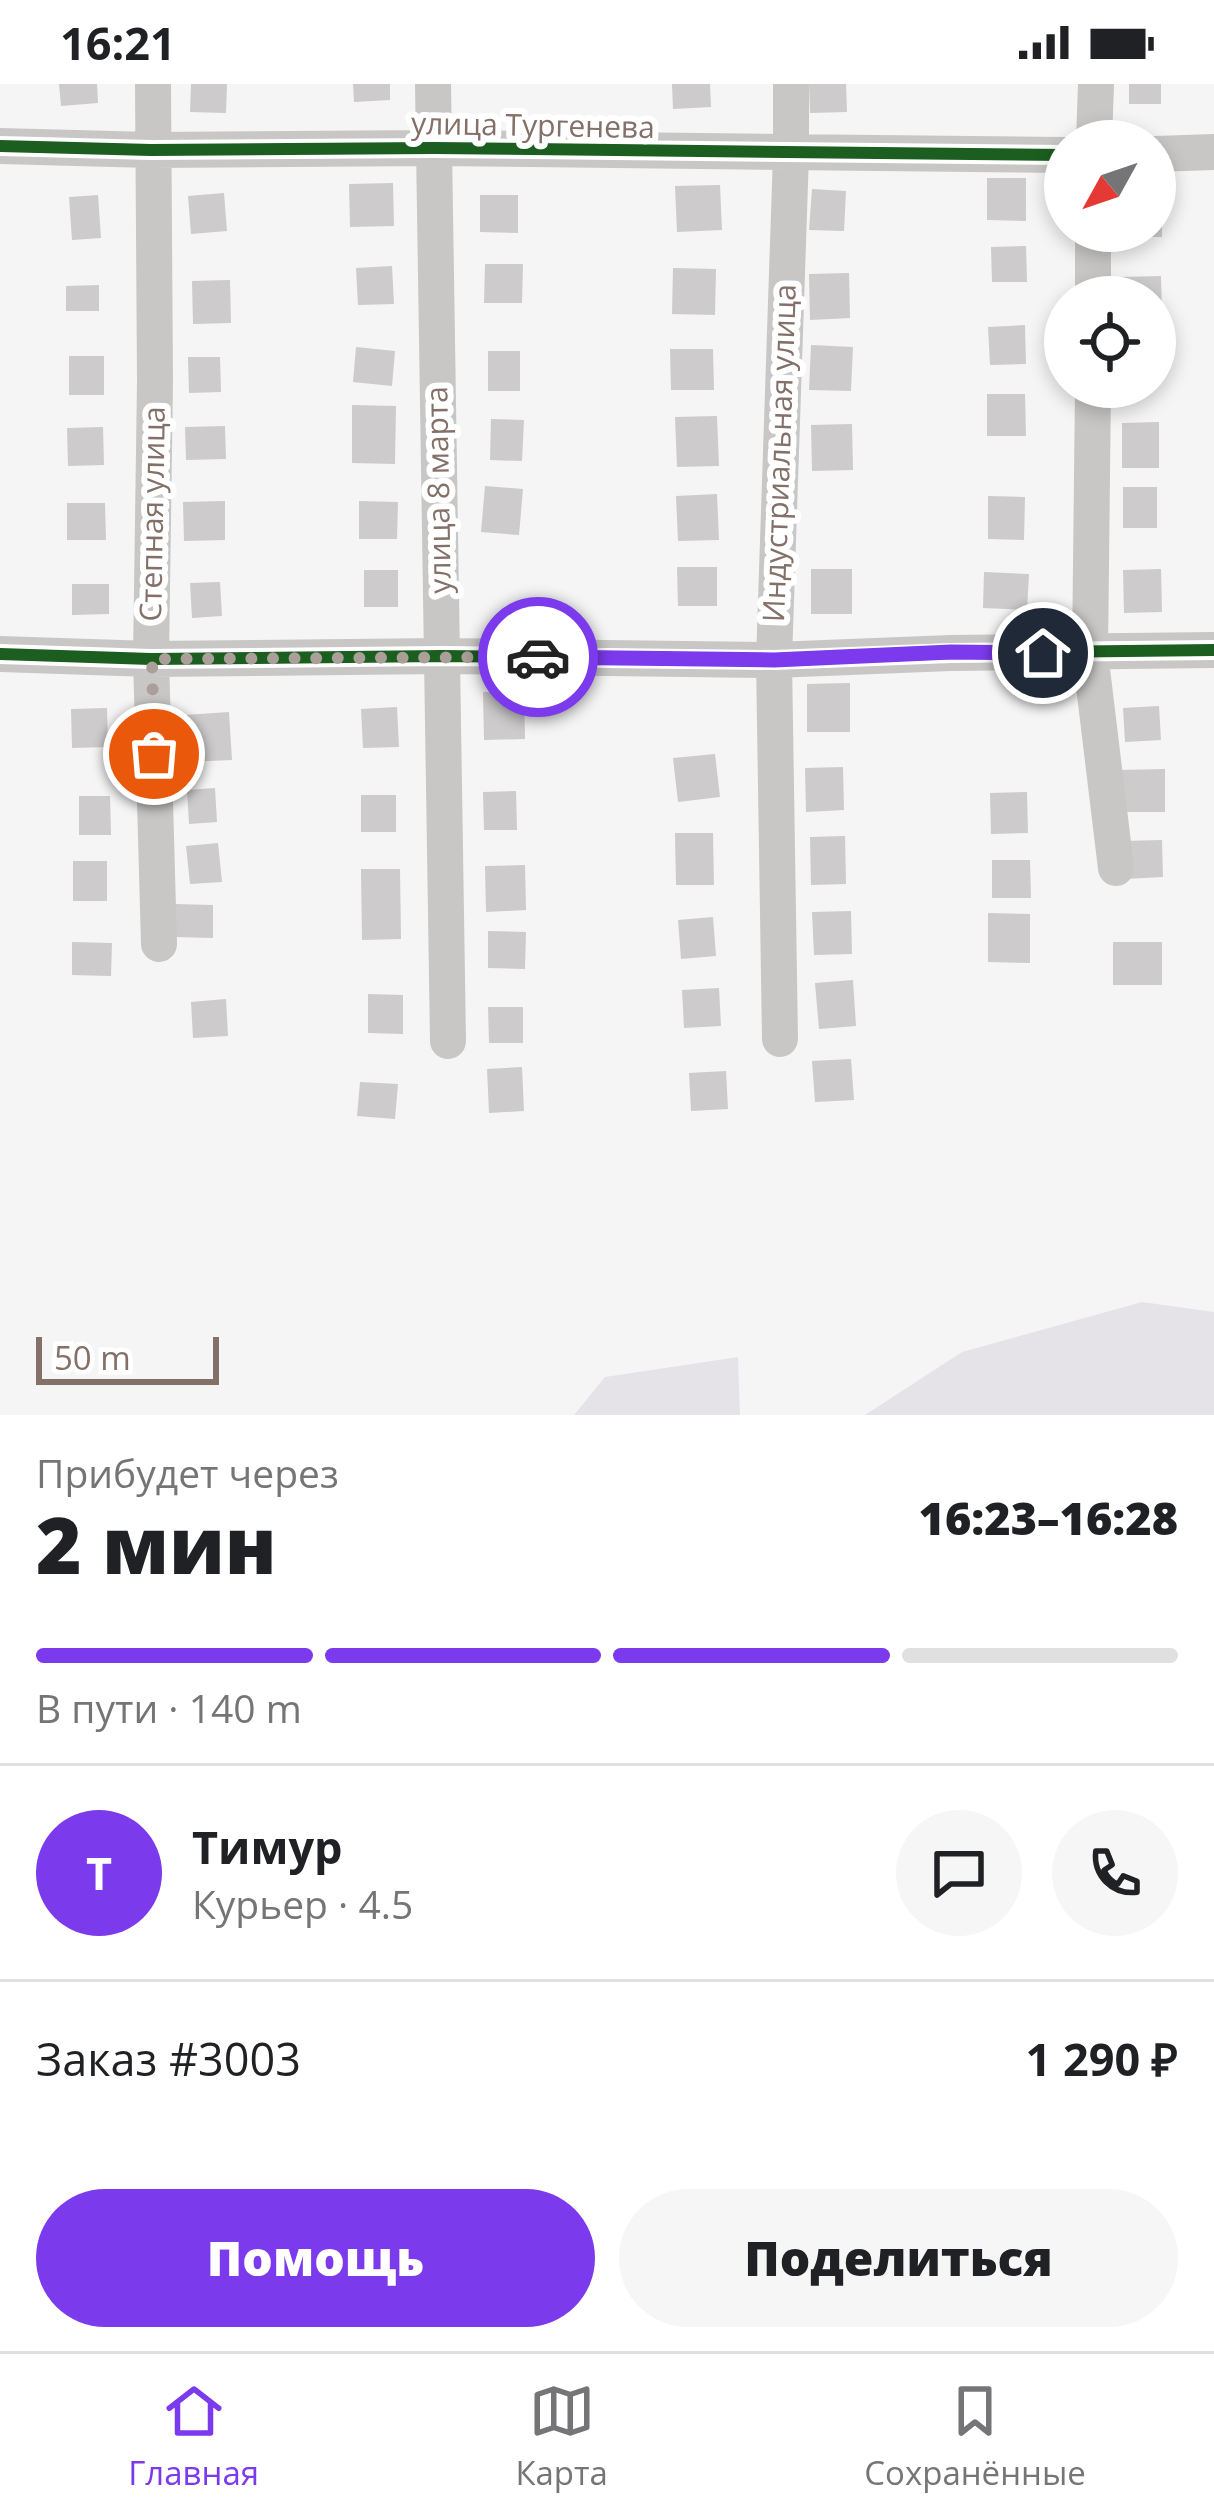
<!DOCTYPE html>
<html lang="ru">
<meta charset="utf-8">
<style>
:root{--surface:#fff;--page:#f6f6f6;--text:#202124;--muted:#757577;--line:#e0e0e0;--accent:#7c3aed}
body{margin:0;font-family:"Open Sans",sans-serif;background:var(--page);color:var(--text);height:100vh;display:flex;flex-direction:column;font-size:45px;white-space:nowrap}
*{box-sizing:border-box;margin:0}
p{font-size:39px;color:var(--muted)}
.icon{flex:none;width:66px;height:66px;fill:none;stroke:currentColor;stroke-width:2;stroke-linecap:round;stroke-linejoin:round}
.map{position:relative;height:1331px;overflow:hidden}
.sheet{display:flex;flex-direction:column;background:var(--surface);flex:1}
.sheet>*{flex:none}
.needle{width:78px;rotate:230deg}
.controls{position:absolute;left:1044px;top:36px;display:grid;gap:24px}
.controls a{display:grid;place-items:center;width:132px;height:132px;border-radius:50%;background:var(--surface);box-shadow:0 6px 18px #0003;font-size:60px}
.scale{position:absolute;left:36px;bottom:30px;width:183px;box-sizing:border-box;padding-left:12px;border:6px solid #837068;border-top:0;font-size:33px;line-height:42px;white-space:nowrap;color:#837068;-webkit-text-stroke:9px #fff;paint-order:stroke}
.pin{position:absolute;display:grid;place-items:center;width:102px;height:102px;color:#fff;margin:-51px;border:6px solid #fff;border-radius:50%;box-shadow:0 3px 12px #0007}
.courier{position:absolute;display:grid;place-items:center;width:120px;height:120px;margin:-60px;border:9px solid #7c3aed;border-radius:50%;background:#fff;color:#222;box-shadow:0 3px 15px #0007}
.summary em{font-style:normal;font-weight:800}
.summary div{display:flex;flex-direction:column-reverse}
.summary{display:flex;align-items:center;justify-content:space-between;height:204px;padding:0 36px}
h1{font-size:78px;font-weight:800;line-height:90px}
.bar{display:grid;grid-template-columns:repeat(4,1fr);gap:18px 12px;align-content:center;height:144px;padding:0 36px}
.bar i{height:15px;border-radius:9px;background:var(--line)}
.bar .on{background:var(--accent)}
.bar p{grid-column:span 4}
.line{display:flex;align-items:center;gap:30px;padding:0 36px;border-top:3px solid var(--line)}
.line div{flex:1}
.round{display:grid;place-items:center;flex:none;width:126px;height:126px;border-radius:63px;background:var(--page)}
.button{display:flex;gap:24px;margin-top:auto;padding:24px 36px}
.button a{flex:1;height:138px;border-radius:72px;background:var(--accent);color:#fff;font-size:48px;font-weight:800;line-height:138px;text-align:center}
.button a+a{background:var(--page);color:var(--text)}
.status{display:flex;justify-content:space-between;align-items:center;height:84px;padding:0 60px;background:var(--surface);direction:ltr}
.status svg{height:33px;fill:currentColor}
.tab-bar{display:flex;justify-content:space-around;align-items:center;height:168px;border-top:3px solid var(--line);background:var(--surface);font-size:33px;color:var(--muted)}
.tab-bar a{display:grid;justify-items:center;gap:6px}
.tab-bar .on{color:var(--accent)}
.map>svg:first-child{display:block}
.green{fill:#e6e3e8}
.building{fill:#cdcbcb}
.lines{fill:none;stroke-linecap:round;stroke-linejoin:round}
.minor{stroke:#c8c7c6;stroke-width:36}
.cycleway-casing{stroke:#fff;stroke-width:20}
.cycleway{stroke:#1b5e20;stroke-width:12}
.done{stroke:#ab9f9a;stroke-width:12;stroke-dasharray:0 21.6}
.route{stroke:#7c3aed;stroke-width:15}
.labels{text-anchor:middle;stroke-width:12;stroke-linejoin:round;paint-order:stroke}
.street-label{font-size:30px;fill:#837068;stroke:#fff}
</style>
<div class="status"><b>16:21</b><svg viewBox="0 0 49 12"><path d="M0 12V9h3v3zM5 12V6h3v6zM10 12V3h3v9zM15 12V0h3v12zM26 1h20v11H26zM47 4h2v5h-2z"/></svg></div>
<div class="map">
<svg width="1214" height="1331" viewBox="0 0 1214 1331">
<rect width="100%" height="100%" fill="#f5f5f6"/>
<path class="green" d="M1142,1218l72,10v103h-349l97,-63z
M738,1273l2,58h-166l31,-38z"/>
<path class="building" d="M59,0h38l1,19 -37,3z
M191,0h36l-1,29 -36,-1z
M353,0h37v16l-36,2z
M672,0h38l1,23 -38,2z
M809,0h37l1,28 -37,1z
M1129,0h32v20h-32z
M987,94h39v43l-39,-1z
M393,99l1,43 -44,1 -1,-43z
M720,101l2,45 -45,2 -2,-46z
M812,105l34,2 -2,40 -35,-1z
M224,109l3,38 -36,3 -3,-38z
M1155,110h7v43h-39v-6h32z
M98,111l3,43 -29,2 -3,-43z
M480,111h38v38l-38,-1z
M1026,162l1,36h-35l-1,-35z
M485,180h38l-1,39h-38z
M392,182l2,38 -36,1 -2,-37z
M673,184l43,1 -1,46 -43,-1z
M849,189l1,45 -40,2 -1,-46z
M1161,192l1,39h-7v-18h-34v-20z
M230,196l1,43 -38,1 -1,-43z
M99,201v26h-33v-25z
M1025,241l1,39 -36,1 -2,-38z
M811,261l42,2 -2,44 -42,-1z
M356,263l39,4 -3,35 -39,-4z
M670,265h43l1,41h-43z
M488,267h32v40h-32z
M69,272h35v39h-35z
M188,273h32l1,35 -32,1z
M987,310h38l1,42h-39z
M352,321l44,1 -1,58 -43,-1z
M717,332l2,50 -42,1 -2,-50z
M491,335l33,1 -2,41 -32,-1z
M1159,338v46h-37v-45z
M852,340l1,46 -41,1 -1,-46z
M225,342l1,33 -40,1 -1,-33z
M103,343l1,38 -36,1 -1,-38z
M485,402l38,3 -4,46 -38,-3z
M1123,403h34v41h-34z
M717,410l2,46 -41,1 -2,-45z
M988,412l37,1 -1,43 -36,-1z
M225,417v39l-41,1 -1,-39z
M359,417l39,1 -1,37h-38z
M67,419h38l1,37h-39z
M677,483h40v39h-39z
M811,485h41v45h-41z
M1161,485l1,43 -38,1 -1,-43z
M364,486h34v37h-34z
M984,488l45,2 -2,36 -44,-2z
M220,498l2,34 -30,2 -2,-35z
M72,500h37v30l-37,1z
M850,599v49h-43v-48z
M524,607l1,48 -41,1 -1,-48z
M1159,622l2,34 -36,2 -2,-34z
M397,623l2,40 -36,1 -2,-39z
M107,624l1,39 -36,1 -1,-39z
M229,628l3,48 -45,2 -2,-47z
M715,670l5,43 -42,5 -5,-44z
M843,683l1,43 -38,2 -1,-44z
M1165,685v43h-46l-1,-42z
M215,704l2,34 -28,2 -2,-34z
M516,707l1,39h-33l-1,-38z
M1027,708l1,41 -37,1 -1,-41z
M361,711h35v37h-35z
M79,712h31l1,39h-32z
M675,749h38l1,52h-38z
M845,752l1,48 -35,1 -1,-48z
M1162,756l1,37 -38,2 -2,-38z
M218,759l4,39 -32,2 -4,-38z
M992,776h38l1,38h-39z
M73,777h34v40h-34z
M525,781l1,45 -40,2 -1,-46z
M361,785h39l1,70 -39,1z
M175,820l38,1v33l-39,-1z
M851,827l1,43 -38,1 -2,-43z
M988,829l42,1v49l-42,-1z
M713,833l3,39 -35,3 -3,-39z
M488,847l38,1 -1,37 -37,-1z
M72,858l40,1 -1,33 -39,-1z
M1113,858h49v43h-49z
M853,896l3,46 -37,3 -4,-46z
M719,904l2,38 -37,2 -2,-38z
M368,910l35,1v39l-35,-1z
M226,915l2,37 -35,2 -2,-36z
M488,923h35v36h-34z
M851,975l3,41 -39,2 -3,-41z
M522,983l2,44 -35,2 -2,-44z
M726,987l2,38 -37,2 -2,-38z
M360,998l38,2 -3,35 -38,-3z"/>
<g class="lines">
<path class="minor" d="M153,0l2,297 -4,278 8,285
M433,0l15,957
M1094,57l2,-57
M0,62l151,4 283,-2 631,7
M1155,70l59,-2
M1093,147v66
M1093,303l-3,266 26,215
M0,570l151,5 291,-3 332,4 177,-7 263,-3
M780,955l-6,-379 17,-506v-70"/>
<g class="cycleway-casing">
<path id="cycleway" d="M0,62l151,4 283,-2 631,7
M0,570l151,5 291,-3 332,4 177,-7 263,-3"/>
</g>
<use href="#cycleway" class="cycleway"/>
</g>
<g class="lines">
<path class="done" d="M154,670l-2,-95 386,-2"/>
<path class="route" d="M538,573l236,3 177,-8 92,1"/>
</g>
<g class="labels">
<g class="street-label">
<text transform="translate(533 42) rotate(1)" y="10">улица Тургенева</text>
<text transform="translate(780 369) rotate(-88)" y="10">Индустриальная улица</text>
<text transform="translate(439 406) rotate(-91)" y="10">улица 8 марта</text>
<text transform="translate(153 430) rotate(-89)" y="10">Степная улица</text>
</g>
</g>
</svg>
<div class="controls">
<a><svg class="needle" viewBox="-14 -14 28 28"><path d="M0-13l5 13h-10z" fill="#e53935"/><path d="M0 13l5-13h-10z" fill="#757577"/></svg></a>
<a><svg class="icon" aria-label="locate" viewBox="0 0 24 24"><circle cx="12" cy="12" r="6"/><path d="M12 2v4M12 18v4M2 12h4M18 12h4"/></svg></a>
</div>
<div class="scale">50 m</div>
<div class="pin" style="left:154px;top:670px;background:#ea580c"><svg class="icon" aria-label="bag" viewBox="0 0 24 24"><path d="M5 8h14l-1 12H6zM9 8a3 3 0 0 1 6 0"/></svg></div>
<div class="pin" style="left:1043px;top:569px;background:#1f2937"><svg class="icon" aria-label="home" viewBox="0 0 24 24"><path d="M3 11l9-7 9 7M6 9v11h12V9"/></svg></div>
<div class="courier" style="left:538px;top:573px"><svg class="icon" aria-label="car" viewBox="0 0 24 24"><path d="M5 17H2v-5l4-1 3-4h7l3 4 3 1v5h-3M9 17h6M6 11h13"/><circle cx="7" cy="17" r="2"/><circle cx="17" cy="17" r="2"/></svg></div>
</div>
<section class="sheet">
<div class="summary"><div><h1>2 мин</h1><p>Прибудет через</p></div><em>16:23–16:28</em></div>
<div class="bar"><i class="on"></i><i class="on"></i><i class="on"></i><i></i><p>В пути · 140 m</p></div>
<div class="line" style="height:216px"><b class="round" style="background:var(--accent);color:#fff">Т</b><div><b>Тимур</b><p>Курьер · 4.5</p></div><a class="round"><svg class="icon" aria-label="chat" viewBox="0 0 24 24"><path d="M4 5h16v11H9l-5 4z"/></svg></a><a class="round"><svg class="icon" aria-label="phone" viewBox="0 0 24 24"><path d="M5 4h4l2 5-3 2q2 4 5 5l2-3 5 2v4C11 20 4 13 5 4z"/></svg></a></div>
<div class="line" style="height:156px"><div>Заказ #3003</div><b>1 290 ₽</b></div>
<div class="button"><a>Помощь</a><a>Поделиться</a></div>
</section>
<nav class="tab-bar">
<a class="on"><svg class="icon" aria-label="home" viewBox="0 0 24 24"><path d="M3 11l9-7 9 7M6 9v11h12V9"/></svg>Главная</a>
<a><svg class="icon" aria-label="map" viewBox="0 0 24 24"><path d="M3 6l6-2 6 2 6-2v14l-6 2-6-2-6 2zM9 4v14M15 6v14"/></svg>Карта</a>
<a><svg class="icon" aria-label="saved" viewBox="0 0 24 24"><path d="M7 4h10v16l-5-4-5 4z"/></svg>Сохранённые</a>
</nav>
